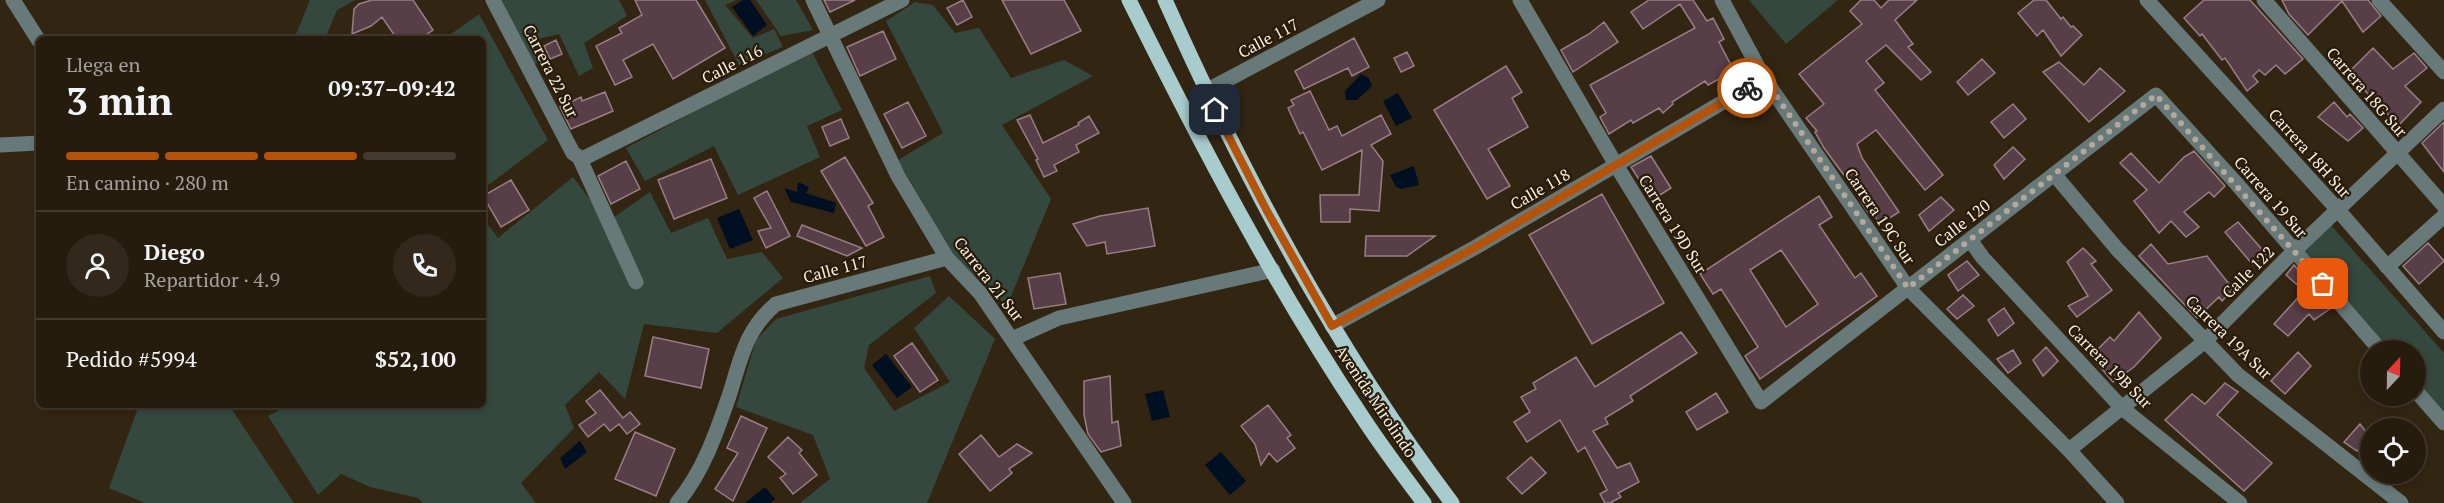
<!DOCTYPE html>
<html lang="es">
<meta charset="utf-8">
<style>
:root{--surface:#261c0e;--page:#32291c;--text:#f1f3f6;--muted:#a4a19e;--line:#423a2e;--accent:#b45309}
body{margin:0;font-family:"PT Serif",serif;background:var(--page);color:var(--text);height:100vh;display:flex;flex-direction:column;font-size:22px;white-space:nowrap}
*{box-sizing:border-box;margin:0}
p{font-size:20px;color:var(--muted)}
.icon{flex:none;width:33px;height:33px;fill:none;stroke:currentColor;stroke-width:2;stroke-linecap:round;stroke-linejoin:round}
.map{position:relative;flex:1;overflow:hidden}
.panel{position:absolute;left:36px;top:36px;width:450px;height:372px;display:flex;flex-direction:column;background:var(--surface);border-radius:9px;box-shadow:0 3px 9px #0003,0 0 0 2px var(--line)}
.panel>*{flex:none}
.needle{width:39px;rotate:22deg}
.controls{position:absolute;left:2360px;top:340px;display:grid;gap:12px}
.controls a{display:grid;place-items:center;width:66px;height:66px;border-radius:50%;background:var(--surface);box-shadow:0 3px 9px #0003,0 0 0 2px var(--line);font-size:30px}
.pin{position:absolute;display:grid;place-items:center;width:51px;height:51px;color:#fff;margin:-26px;border-radius:12px;box-shadow:0 3px 9px #0006}
.courier{position:absolute;display:grid;place-items:center;width:60px;height:60px;margin:-30px;border:4px solid #b45309;border-radius:50%;background:#fff;color:#222;box-shadow:0 2px 8px #0007}
.headline em{font-style:normal;font-weight:700}
.headline div{display:flex;flex-direction:column-reverse}
.headline{display:flex;align-items:center;justify-content:space-between;height:102px;padding:0 30px}
h1{font-size:39px;font-weight:700;line-height:45px}
.bar{display:grid;grid-template-columns:repeat(4,1fr);gap:9px 6px;align-content:center;height:72px;padding:0 30px}
.bar i{height:8px;border-radius:4px;background:var(--line)}
.bar .active{background:var(--accent)}
.bar p{grid-column:span 4}
.line{display:flex;align-items:center;gap:15px;padding:0 30px;border-top:2px solid var(--line)}
.line div{flex:1}
.round{display:grid;place-items:center;flex:none;width:63px;height:63px;border-radius:32px;background:var(--page)}
.map>svg:first-child{display:block}
.green{fill:#34483e}
.water{fill:#000f21}
.building{fill:#573e47;stroke:#9a7e87;stroke-width:1.5;fill-rule:evenodd}
.lines{fill:none;stroke-linecap:round;stroke-linejoin:round}
.minor{stroke:#68797a;stroke-width:15}
.major{stroke:#a8ccce;stroke-width:15}
.done{stroke:#b3a99a;stroke-width:6;stroke-dasharray:0 10.8}
.route{stroke:#b45309;stroke-width:8}
.labels{text-anchor:middle;stroke-width:4.5;stroke-linejoin:round;paint-order:stroke}
.street-label{font-size:16px;fill:#f8f0e4;stroke:#281b08}
</style>
<div class="map">
<svg width="2444" height="503" viewBox="0 0 2444 503">
<rect width="100%" height="100%" fill="#322512"/>
<path class="green" d="M310,0h45l-18,10 -12,29h-31z
M502,0h117l8,16 -43,27 9,25 -14,8 -20,-42 -25,6 8,21 -12,5z
M705,0h32l-12,5 28,33 21,-9 9,18 -44,18z
M756,0h40l17,30 -32,6z
M1749,0h89l-52,44z
M915,2l18,3 22,28 24,-5 32,50 53,-18 29,16 -91,49 49,74 -44,107 -52,-49 -57,-97 45,-27 -57,-112z
M479,14l69,126 -65,49v-150h-39z
M811,50l31,60 -35,16 13,31 -82,38 -24,-49 -69,35 -19,-33z
M573,177l34,45 43,-30 21,41 37,-15 19,41 35,-7 21,26 -66,55 -73,-9 -19,75 -26,-27 -34,33 9,23 -53,55 15,20h-113l-5,-5 -48,-11 -29,-13 -23,21 -50,-79 21,-11h194v-187l15,20z
M2329,223l115,130v61l-29,-34v-29h-25l-90,-104z
M930,276l6,17 -67,52 -5,23 30,43 56,-29 -36,-54 35,-32 46,43 -68,164h-127l30,-24 -17,-44 -77,-28 20,-67 20,-21z
M139,405h90l65,98h-149l-36,-15z"/>
<path class="water" d="M743,0h7l17,25 -14,11 -21,-29z
M1361,74l8,4 3,8 -15,14h-11l-1,-9z
M1398,93l14,25 -16,8 -13,-25z
M1414,166l5,19 -18,4 -5,-2 -6,-12z
M798,182l11,5 -3,6 30,10 -2,10 -43,-11 -7,-14 13,4z
M739,209l14,31 -23,9 -13,-31z
M886,354l26,33 -15,11 -25,-33z
M1163,390l7,27 -18,4 -7,-27z
M580,441l7,11 -22,17 -5,-11z
M1221,452l25,29 -16,14 -25,-30z
M765,487l10,12 -5,4h-25z"/>
<path class="building" d="M372,0h41l20,30 -13,9h-23l-15,-22 -11,9 -19,8 2,-25 5,-5z
M635,0h61l29,48 -52,31 -20,-35 -30,16 9,17 -17,8 -19,-39 26,-13 -3,-5 23,-13z
M824,0h31l-25,12z
M963,0l9,17 -15,8 -10,-17z
M1002,0h62l17,31 -50,23z
M1649,0h44l14,21 6,-3 11,21 -5,3 15,29 -26,14 -3,-4 -33,21 1,2 -10,9 -4,-5 -26,15 -2,-3 -22,14 -9,-17 6,-4 -16,-28 105,-57 -15,-24 -37,25 -12,-17z
M1861,0h13l7,8 8,-8h28l-22,20 18,24 -5,3 23,25 -10,8 -35,-35 -20,16 18,22 -9,7 68,85 -18,15 -49,-60 -19,14 5,14 37,54 -19,12 -8,-12 -3,2 -8,-12 2,-1 -39,-53 -9,-16 2,-1 -11,-13 18,-14 -25,-30 63,-50 -12,-13z
M2034,0h12l15,19 2,-2 8,10 2,-1 9,9 -21,21 -18,-26 -6,6 -19,-23z
M2204,0h46l53,59 -18,15 -9,-9 -11,10 -6,-5 -6,6 5,6 -11,9 -22,-33 -3,2 -20,-26 -2,2 -16,-18z
M2282,0h86l13,16 -18,16 -21,-31 -34,34 -19,-21z
M1604,22l14,20 -45,30 -12,-22 28,-16z
M883,31l13,28 -36,17 -13,-29z
M1354,38l15,29 -17,9 -4,-8 -44,21 -9,-18z
M556,40l6,14 -12,5 -6,-13z
M2373,48l20,21 21,-16 13,15 -22,18 16,16 -24,25 -25,-35 -3,3 -21,-22z
M1407,52l7,14 -13,6 -7,-14z
M1982,59l13,14 -27,22 -11,-13z
M2059,62l25,23 16,-17 25,23 -36,31 -46,-50z
M1506,66l16,26 -10,6 16,29 -40,22 22,37 -23,13 -53,-89z
M1310,91l19,39 8,-4 5,10 39,-21 10,19 -20,11 12,16 -4,50 -29,-2v13h-29l-1,-27h39l3,-45 -40,20 -19,-38 -3,2 -12,-26 6,-3 -3,-5z
M605,92l8,19 -42,18 -11,-22 21,-10 1,4z
M908,102l18,34 -24,12 -18,-34z
M2334,102l13,15 3,-3 13,14 -15,13 -30,-24z
M2013,104l13,15 -22,19 -13,-16z
M1030,115l13,28 36,-18 -1,-2 11,-7 10,17 -23,12 3,7 -25,13 3,6 -13,6 -8,-17 2,-1 -21,-39z
M841,119l8,19 -19,8 -8,-19z
M2444,122v50l-22,-29z
M2013,147l12,12 -21,20 -10,-14z
M2194,151l31,35 -11,11 -5,-5 -25,20 15,15 -13,10 -15,-16 -12,12 -25,-32 13,-11 -27,-27 11,-10 28,30 25,-26z
M1651,156l20,32 -19,12 -21,-33z
M845,157l28,46 -5,3 16,31 -18,9 -45,-75z
M711,159l16,39 -53,21 -16,-39z
M626,161l14,28 -29,15 -13,-28z
M511,180l18,30 -28,17 -18,-31z
M767,191l23,45 -24,12 -8,-17 13,-3 -17,-30z
M1602,194l62,109 -72,41 -63,-109z
M1819,196l13,21 -13,8 36,53 6,-5 16,23 -117,83 -15,-23 13,-9 -37,-58 -8,5 -13,-20zM1781,250l37,54 -32,23 -36,-57z
M1941,197l13,13 -25,21 -10,-16z
M1148,208l7,38 -48,8 -2,-12 -18,4 -14,-22 27,-8z
M2238,222l28,32 -13,11 -28,-33z
M802,225l60,23 -15,8 -50,-20z
M1366,236h69l-28,20h-42z
M2428,243l16,18 -25,23 -16,-18z
M2151,244l17,20 39,-8 26,33 -11,12 -3,-4 -22,21 -58,-62z
M2083,248l13,13 -5,3 21,26 -35,27 -9,-11 20,-10 -21,-34z
M1967,261l12,14 -21,16 -10,-16z
M2294,265l37,43 -17,12 -5,-6 -21,22 -14,-12 30,-33 -18,-16z
M1060,273l6,31 -32,5 -6,-31z
M1963,295l11,11 -17,13 -10,-10z
M2004,308l10,15 -16,13 -10,-16z
M2139,312l22,26 -27,29 -21,15 -22,-26 19,-19 4,4z
M1681,332l16,21 -67,43 3,5 -28,17 3,6 -15,7 24,37 13,-5 9,19 -21,11 3,4 -11,6h-5l-5,-9 7,-4 -22,-43 -7,5 -18,-32 -33,22 -13,-20 16,-10 -9,-15 15,-8 -3,-6 43,-26 19,30z
M653,337l56,12 -8,39 -56,-12z
M912,343l26,37 -18,12 -26,-36z
M2046,347l12,14 -15,15 -10,-16z
M2013,350l8,13 -13,10 -11,-14z
M2298,352l13,14 -26,28 -14,-13z
M1110,376l2,47 6,-2 3,25 -20,6 -13,-18 -4,-19v-34z
M2225,383l13,9 -21,23 55,48 -28,28 -79,-71 27,-26 13,10z
M600,390l23,28 7,-6 10,12 -13,10 -8,-10 -9,7 -6,-7 -16,13 -9,-12 17,-12 -10,-12z
M1716,393l12,19 -31,18 -11,-18z
M1268,405l23,30 -4,3 8,10 -18,14 -8,-9 -8,12 -6,-21 -14,-18z
M741,416l26,12 -34,73 -18,-12 23,-36 -11,-5z
M2360,424l10,13 -13,14 -13,-9z
M635,432l40,17 -19,47 -41,-17z
M981,435l18,22 18,-13 15,9 -23,16 3,4 -22,18 -31,-37z
M788,437l14,13 -3,3 18,22 -24,19 -13,-16 6,-4 -18,-17z
M1531,457l15,16 -24,21 -15,-16z"/>
<g class="lines">
<path class="minor" d="M13,0l26,41
M493,0l80,153 6,4 57,125
M813,0l85,176 49,82 33,35 144,210
M1520,0l96,165 145,237 395,-307 80,88 145,168
M1722,0l42,78 144,210 161,162 48,53
M2147,0l191,210 106,122
M2264,0l180,206
M2379,0l65,72
M1206,91l172,-91
M0,145l39,-2
M579,157l5,1 318,-158
M2054,174l63,75 121,126 163,128
M1970,240l13,18 139,150 118,95
M2387,267l57,-51
M1332,326l144,-79 288,-169
M1012,339l47,-21 214,-48
M2415,390l29,33
M2069,450l135,-108 90,-91 150,-142
M677,503c26,-31 39,-69 52,-107 12,-37 16,-66 47,-92l171,-46"/>
<path class="major" d="M1129,0c71,143 145,285 234,418 19,29 40,57 61,85
M1165,0c79,177 170,348 287,503"/>
</g>
<g class="lines">
<path class="done" d="M1747,88l17,-10 144,210 248,-193 167,189"/>
<path class="route" d="M1215,110l52,101 65,115 144,-79 271,-159"/>
</g>
<g class="labels">
<g class="street-label">
<text transform="translate(1268 38) rotate(-28)" y="6">Calle 117</text>
<text transform="translate(732 64) rotate(-27)" y="6">Calle 116</text>
<text transform="translate(551 71) rotate(63)" y="6">Carrera 22 Sur</text>
<text transform="translate(2367 92) rotate(49)" y="6">Carrera 18G Sur</text>
<text transform="translate(2310 153) rotate(48)" y="6">Carrera 18H Sur</text>
<text transform="translate(1540 189) rotate(-30)" y="6">Calle 118</text>
<text transform="translate(2271 197) rotate(49)" y="6">Carrera 19 Sur</text>
<text transform="translate(1880 216) rotate(56)" y="6">Carrera 19C Sur</text>
<text transform="translate(1962 223) rotate(-38)" y="6">Calle 120</text>
<text transform="translate(1673 224) rotate(58)" y="6">Carrera 19D Sur</text>
<text transform="translate(835 269) rotate(-15)" y="6">Calle 117</text>
<text transform="translate(2248 272) rotate(-45)" y="6">Calle 122</text>
<text transform="translate(989 279) rotate(52)" y="6">Carrera 21 Sur</text>
<text transform="translate(2229 337) rotate(44)" y="6">Carrera 19A Sur</text>
<text transform="translate(2110 366) rotate(45)" y="6">Carrera 19B Sur</text>
<text transform="translate(1376 401) rotate(56)" y="6">Avenida Mirolindo</text>
</g>
</g>
</svg>
<div class="controls">
<a><svg class="needle" viewBox="-14 -14 28 28"><path d="M0-13l5 13h-10z" fill="#e53935"/><path d="M0 13l5-13h-10z" fill="#a4a19e"/></svg></a>
<a><svg class="icon" aria-label="locate" viewBox="0 0 24 24"><circle cx="12" cy="12" r="6"/><path d="M12 2v4M12 18v4M2 12h4M18 12h4"/></svg></a>
</div>
<div class="pin" style="left:2323px;top:284px;background:#ea580c"><svg class="icon" aria-label="bag" viewBox="0 0 24 24"><path d="M5 8h14l-1 12H6zM9 8a3 3 0 0 1 6 0"/></svg></div>
<div class="pin" style="left:1215px;top:110px;background:#1f2937"><svg class="icon" aria-label="home" viewBox="0 0 24 24"><path d="M3 11l9-7 9 7M6 9v11h12V9"/></svg></div>
<div class="courier" style="left:1747px;top:88px"><svg class="icon" aria-label="bike" viewBox="0 0 24 24"><circle cx="6" cy="16" r="4"/><circle cx="18" cy="16" r="4"/><path d="M6 16l4-8h5l3 8M10 8l3 8H6M13 5h3"/></svg></div>
<section class="panel">
<div class="headline"><div><h1>3 min</h1><p>Llega en</p></div><em>09:37–09:42</em></div>
<div class="bar"><i class="active"></i><i class="active"></i><i class="active"></i><i></i><p>En camino · 280 m</p></div>
<div class="line" style="height:108px"><a class="round"><svg class="icon" aria-label="person" viewBox="0 0 24 24"><circle cx="12" cy="8" r="4"/><path d="M4 21q1-7 8-7t8 7"/></svg></a><div><b>Diego</b><p>Repartidor · 4.9</p></div><a class="round"><svg class="icon" aria-label="phone" viewBox="0 0 24 24"><path d="M5 4h4l2 5-3 2q2 4 5 5l2-3 5 2v4C11 20 4 13 5 4z"/></svg></a></div>
<div class="line" style="height:78px"><div>Pedido #5994</div><b>$52,100</b></div>
</section>
</div>
